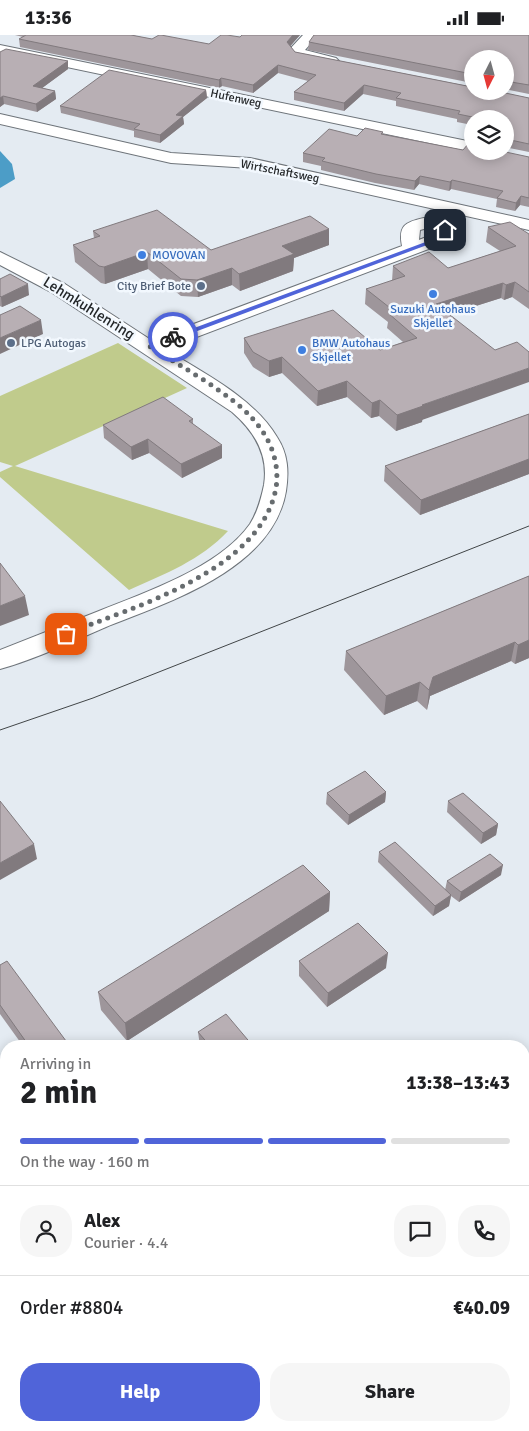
<!DOCTYPE html>
<meta charset="utf-8">
<style>
:root{--surface:#fff;--page:#f6f6f6;--text:#202124;--muted:#757577;--line:#e0e0e0;--accent:#5064d9}
body{margin:0;font-family:Signika,sans-serif;background:var(--page);color:var(--text);height:100vh;display:flex;flex-direction:column;font-size:19px;white-space:nowrap}
*{box-sizing:border-box;margin:0}
p{font-size:16px;color:var(--muted)}
.icon{flex:none;width:28px;height:28px;fill:none;stroke:currentColor;stroke-width:2;stroke-linecap:round;stroke-linejoin:round}
.map{position:relative;flex:1;overflow:hidden}
.panel{position:absolute;left:0px;top:1005px;width:530px;height:391px;display:flex;flex-direction:column;background:var(--surface);border-radius:20px 20px 0 0;box-shadow:0 2px 12px #0003}
.panel>*{flex:none}
.needle{width:32px;rotate:186deg}
.buttons{position:absolute;left:464px;top:15px;display:grid;gap:10px}
.buttons a{display:grid;place-items:center;width:50px;height:50px;border-radius:50%;background:var(--surface);box-shadow:0 2px 12px #0003;font-size:25px}
.pin{position:absolute;display:grid;place-items:center;width:42px;height:42px;color:#fff;margin:-21px;border-radius:10px;box-shadow:0 2px 8px #0006}
.courier{position:absolute;display:grid;place-items:center;width:50px;height:50px;margin:-25px;border:4px solid #5064d9;border-radius:50%;background:#fff;color:#222;box-shadow:0 1px 6px #0007}
.headline em{font-style:normal;font-weight:800}
.headline div{display:flex;flex-direction:column-reverse}
.headline{display:flex;align-items:center;justify-content:space-between;height:85px;padding:0 20px}
h1{font-size:32px;font-weight:800;line-height:38px}
.bar{display:grid;grid-template-columns:repeat(4,1fr);gap:8px 5px;align-content:center;height:60px;padding:0 20px}
.bar i{height:6px;border-radius:4px;background:var(--line)}
.bar .selected{background:var(--accent)}
.bar p{grid-column:span 4}
.line{display:flex;align-items:center;gap:12px;padding:0 20px;border-top:1px solid var(--line)}
.line div{flex:1}
.round{display:grid;place-items:center;flex:none;width:52px;height:52px;border-radius:20px;background:var(--page)}
.primary-button{display:flex;gap:10px;margin-top:auto;padding:10px 20px}
.primary-button a{flex:1;height:58px;border-radius:20px;background:var(--accent);color:#fff;font-size:20px;font-weight:800;line-height:58px;text-align:center}
.primary-button a+a{background:var(--page);color:var(--text)}
.status{display:flex;justify-content:space-between;align-items:center;height:35px;padding:0 25px;background:var(--surface);direction:ltr}
.status svg{height:14px;fill:currentColor}
.map>svg:first-child{display:block}
.green{fill:#c0cb8c}
.water{fill:#4c9dc7}
.lines{fill:none;stroke-linecap:round;stroke-linejoin:round}
.minor-casing{stroke:#6e747a;stroke-width:2}
.minor{fill:#fff;fill-rule:evenodd}
.tram{stroke:#414547;stroke-width:1}
.wall{fill:#9e969b}
.shaded-wall{fill:#817a7e}
.building{fill:#b8afb4;stroke:#817a7e}
.route{fill:#5064d9}
.done{stroke:#676c6f;stroke-width:5;stroke-dasharray:0 9}
.shop-dot{fill:#3f7fe0;stroke:#f2f8fe;stroke-width:2}
.service-dot{fill:#5c6f8a;stroke:#f2f8fe;stroke-width:2}
.labels{text-anchor:middle;stroke-width:5;stroke-linejoin:round;paint-order:stroke}
.far-street-label{font-size:12px;fill:#242729;stroke:#f2f8fe}
.far-shop-label{font-size:12px;fill:#366cbe;stroke:#f2f8fe;text-anchor:start}
.far-service-label{font-size:12px;fill:#4e5e75;stroke:#f2f8fe;text-anchor:end}
.street-label{font-size:15px;fill:#242729;stroke:#f2f8fe}
</style>
<div class="status"><b>13:36</b><svg viewBox="0 0 49 12"><path d="M0 12V9h3v3zM5 12V6h3v6zM10 12V3h3v9zM15 12V0h3v12zM26 1h20v11H26zM47 4h2v5h-2z"/></svg></div>
<div class="map">
<svg width="529" height="1396" viewBox="0 0 529 1396">
<rect width="100%" height="100%" fill="#e4ebf2"/>
<path class="green" d="M118,308l69,45 -172,78 213,65c-27,29 -63,43 -99,59l-129,-113v-5l13,-6 -13,-4v-66z"/>
<path class="water" d="M0,116l12,13 3,15 -15,9z"/>
<g class="lines">
<g class="minor-casing">
<path id="minor" d="M303,0h15l-13,15 31,8 3,3 -3,3 -5,2 -40,-11 -2,-5z
M0,10l472,97v9h3l-3,1 -472,-99z
M0,79l171,39 79,5 279,62v10l-279,-62 -79,-5 -171,-39z
M424,183c11,-1 24,2 30,12v4l-7,8 -282,107c38,24 88,48 112,88 11,17 12,34 9,54 -13,78 -117,111 -180,136 -35,15 -70,32 -106,42v-19c33,-13 66,-26 99,-39 47,-19 121,-44 151,-87 8,-13 11,-25 14,-39 5,-31 -10,-54 -32,-73l-181,-120 -51,-27v-13l65,32 86,56 251,-94c-4,-20 3,-24 22,-28zM424,194h7l5,4 -17,7 1,-10z
M529,1040v33l-5,2v-33z
M524,1133l5,2v38l-5,-2z
M61,1390h46l-2,6h-46z"/>
</g>
<use href="#minor" class="minor"/>
<path class="tram" d="M0,695l93,-32 436,-172"/>
</g>
<path class="wall" d="M15,0h116l21,4 57,5 31,-7 2,-2h58l-10,11 5,6 234,46v54l-24,-5v-28h-33v6l-15,-3v-3l-61,-13v-5l-33,-7 -19,17 -50,-11v-8l14,-11 -30,-8 -25,20 -31,-7 -3,2 -199,-41 -1,-8 4,-2z
M529,0v59l-24,-5v-30h-33v24l-164,-33 1,-8z
M0,17l68,9v8l-26,19 13,3 1,8 -19,13 -33,-8 -4,3z
M206,55l1,8 -24,19 1,7 -24,19 -26,-6v-6l-73,-18 -1,-7z
M383,97v3l80,15 66,7v50l-9,-2 -5,6 -19,-4 1,-8 -46,-10 -2,2 -30,-7 -5,6 -39,-7 -54,-13v-4l-18,-4v-9l54,-17z
M488,192l41,7v75l-17,-12 -8,3 -3,-2 -51,16 -28,108 -26,9 -17,-15 -8,2 -24,-21 -30,9 -35,-33 -13,4 -16,-10 -9,-14v-15l136,12 23,-8 -16,-14 1,-6 -23,-18 1,-15 26,-8 1,-15 55,2 52,-17 -14,-9z
M329,194v16l-35,13 -1,13 -53,20 -8,-6 -34,12 -17,-1 -33,-27 -43,15 -4,-1 -26,-21 -2,-17 21,-7 -1,-7 118,19z
M0,244l29,16 -27,12 -2,-1z
M529,379v60l-109,41 -36,-34 1,-15z
M193,384v5l29,34 -40,20 -33,-25 -17,7 -28,-22 -1,-13z
M529,541v82l-14,6 -4,-3 -81,35 -3,14 -10,-9 -33,14 -40,-45 2,-19z
M386,757l-1,10 -37,23 -22,-21 1,-11z
M448,766l50,23 -2,11 -15,9 -34,-32z
M379,817l66,38 2,-9 54,-6 -42,27 -8,-6 -2,10 -16,10 -55,-54z
M330,857l-1,19 -202,130 -26,-31 -3,-18z
M299,926l87,7 -59,39 -28,-31z
M0,930l69,80v1h-46l-23,-32z
M198,997l55,14h-53z
M0,1078l6,9v125l-2,1 -4,-8z"/>
<path class="shaded-wall" d="M293,0h7l-13,15v-8z
M68,26v8l-34,25 -1,-8z
M278,30v8l-25,20v-8z
M221,43l1,8 -3,2v-8z
M364,50l-1,9 -19,17v-8z
M206,55l1,8 -24,19 1,7 -24,19v-8l16,-20z
M55,56l1,8 -19,13 -1,-8z
M3,61l1,8 -4,3v-9z
M420,141l-1,8 -5,6 1,-9z
M452,145l-1,9 -2,2 1,-9z
M521,161l-1,9 -5,6 1,-8z
M329,194v16l-35,13 -1,13 -53,20 -1,-17 43,-28z
M147,217l1,17 -43,15 -1,-17z
M232,233v17l-34,12 -1,-17z
M515,247l-3,15 -8,3 2,-15z
M503,248l-2,15 -66,21 1,-15z
M28,249l1,11 -27,12 -1,-10z
M41,285l2,14 -43,20v-16z
M282,322v16l-13,4v-16z
M529,333v14l-107,38v2l-26,9 1,-16 25,-10z
M347,346v16l-30,9 1,-15z
M380,365l-1,16 -8,2 1,-15z
M148,404l1,14 -17,7 -1,-13z
M222,410v13l-40,20 -1,-14z
M529,424v15l-109,41 1,-15z
M25,561l4,19 -29,11v-20z
M529,605v18l-14,6 3,-19z
M515,607l-4,19 -81,35 -3,14 2,-20 4,-13z
M420,647l-3,19 -33,14 2,-19z
M386,757l-1,10 -37,23 1,-10z
M498,789l-2,11 -15,9 2,-11z
M34,809l3,15 -37,21v-17z
M503,830l-2,10 -42,27 2,-10z
M330,857l-1,19 -202,130 -2,-18z
M451,860l-2,11 -16,10 2,-10z
M388,918l-2,15 -59,39 1,-14z
M6,1195v17l-2,1 -4,-14z"/>
<path class="building" d="M26,0h105l21,4 7,-4h2l48,9 12,-9h6l13,2 2,-2h51l-6,7 8,10 177,35v4h24l33,7v46l-23,-5 -1,1v-21h-23l-24,-5 2,-3 -64,-13 5,-5 -37,-8 -20,18 -50,-11 22,-17 -38,-10 -25,20 -32,-7 -2,2 -200,-41z
M314,0h215v50l-24,-4v-22h-33v15l-163,-32z
M6,14l62,12 -35,25 22,5 -19,13 -33,-8 -3,2v-46z
M109,35l97,20 -30,25 7,1 -23,19 -26,-6 6,-5 -80,-18z
M365,93l18,4 -2,2 82,16 5,-6h4v7h29l28,6v41l-8,-2 -5,7 -19,-5 6,-7 -51,-11 -2,2 -30,-6 -5,5 -39,-7 -54,-13 3,-3 -22,-5 26,-24 28,7z
M157,175l54,40 99,-34 19,13 -47,17 12,8 -55,20 -7,-6 -35,12 -16,-1 -34,-27 -43,15 -5,-1 -26,-21 27,-9 -7,-5z
M510,187l19,12v58l-14,-10 -9,3 -3,-2 -67,21 59,46 22,-8 12,10v16l-107,37 1,1 -26,9 -17,-15 -8,3 -25,-22 -29,10 -36,-34 -13,4 -16,-9 -9,-14 89,-28 47,40 37,-12 -29,-25 6,-2 -28,-22 39,-13 -12,-10 36,-14 19,16 68,-22 -28,-19z
M10,239l18,10 -27,13 -1,-1v-17z
M20,271l21,14 -41,18v-23z
M163,362l30,22 -4,2 33,24 -41,19 -33,-25 -17,8 -28,-22z
M529,379v45l-108,41 -36,-34z
M0,528l25,33 -25,10z
M529,541v64l-11,5 -3,-3 -82,35 -4,13 -9,-8 -34,14 -40,-45z
M365,736l21,21 -37,23 -22,-22z
M463,758l35,31 -15,9 -35,-32z
M0,766l34,43 -34,19z
M395,807l56,53 -16,11 -56,-54z
M490,819l13,11 -42,27 -14,-11z
M303,830l27,27 -205,131 -27,-31z
M358,888l30,30 -60,40 -29,-32z
M7,926l62,84 -2,1h-38l-29,-41v-40z
M226,979l27,32h-43l-12,-14z
M0,1078l6,9v108l-6,4z"/>
<path class="route" d="M443,193l4,2v4l-4,5 -267,100 -6,-2 269,-100z"/>
<g class="lines">
<path class="done" d="M66,599c67,-27 195,-63 210,-146 4,-26 -6,-50 -23,-69 -22,-25 -74,-54 -103,-72l23,-10"/>
</g>
<g class="shop-dot">
<circle cx="142" cy="220" r="5"/>
<circle cx="433" cy="259" r="5"/>
<circle cx="302" cy="315" r="5"/>
</g>
<g class="service-dot">
<circle cx="201" cy="251" r="5"/>
<circle cx="11" cy="308" r="5"/>
</g>
<g class="labels">
<g class="far-street-label">
<text transform="translate(236 63) rotate(12)" y="4">Hufenweg</text>
<text transform="translate(280 136) rotate(11)" y="4">Wirtschaftsweg</text>
</g>
<g class="far-shop-label">
<text x="152" y="224">MOVOVAN</text>
<text x="433" y="278" text-anchor="middle">Suzuki Autohaus<tspan x="433" dy="14">Skjellet</tspan></text>
<text x="312" y="312">BMW Autohaus<tspan x="312" dy="14">Skjellet</tspan></text>
</g>
<g class="far-service-label">
<text x="191" y="255">City Brief Bote</text>
<text x="21" y="312" text-anchor="start">LPG Autogas</text>
</g>
<g class="street-label">
<text transform="translate(89 273) rotate(32)" y="5">Lehmkuhlenring</text>
</g>
</g>
</svg>
<div class="buttons">
<a><svg class="needle" viewBox="-14 -14 28 28"><path d="M0-13l5 13h-10z" fill="#e53935"/><path d="M0 13l5-13h-10z" fill="#757577"/></svg></a>
<a><svg class="icon" aria-label="layers" viewBox="0 0 24 24"><path d="M12 4l9 5-9 5-9-5zM3 14l9 5 9-5"/></svg></a>
</div>
<div class="pin" style="left:66px;top:599px;background:#ea580c"><svg class="icon" aria-label="bag" viewBox="0 0 24 24"><path d="M5 8h14l-1 12H6zM9 8a3 3 0 0 1 6 0"/></svg></div>
<div class="pin" style="left:445px;top:195px;background:#1f2937"><svg class="icon" aria-label="home" viewBox="0 0 24 24"><path d="M3 11l9-7 9 7M6 9v11h12V9"/></svg></div>
<div class="courier" style="left:173px;top:302px"><svg class="icon" aria-label="bike" viewBox="0 0 24 24"><circle cx="6" cy="16" r="4"/><circle cx="18" cy="16" r="4"/><path d="M6 16l4-8h5l3 8M10 8l3 8H6M13 5h3"/></svg></div>
<section class="panel">
<div class="headline"><div><h1>2 min</h1><p>Arriving in</p></div><em>13:38–13:43</em></div>
<div class="bar"><i class="selected"></i><i class="selected"></i><i class="selected"></i><i></i><p>On the way · 160 m</p></div>
<div class="line" style="height:90px"><a class="round"><svg class="icon" aria-label="person" viewBox="0 0 24 24"><circle cx="12" cy="8" r="4"/><path d="M4 21q1-7 8-7t8 7"/></svg></a><div><b>Alex</b><p>Courier · 4.4</p></div><a class="round"><svg class="icon" aria-label="chat" viewBox="0 0 24 24"><path d="M4 5h16v11H9l-5 4z"/></svg></a><a class="round"><svg class="icon" aria-label="phone" viewBox="0 0 24 24"><path d="M5 4h4l2 5-3 2q2 4 5 5l2-3 5 2v4C11 20 4 13 5 4z"/></svg></a></div>
<div class="line" style="height:65px"><div>Order #8804</div><b>€40.09</b></div>
<div class="primary-button"><a>Help</a><a>Share</a></div>
</section>
</div>
